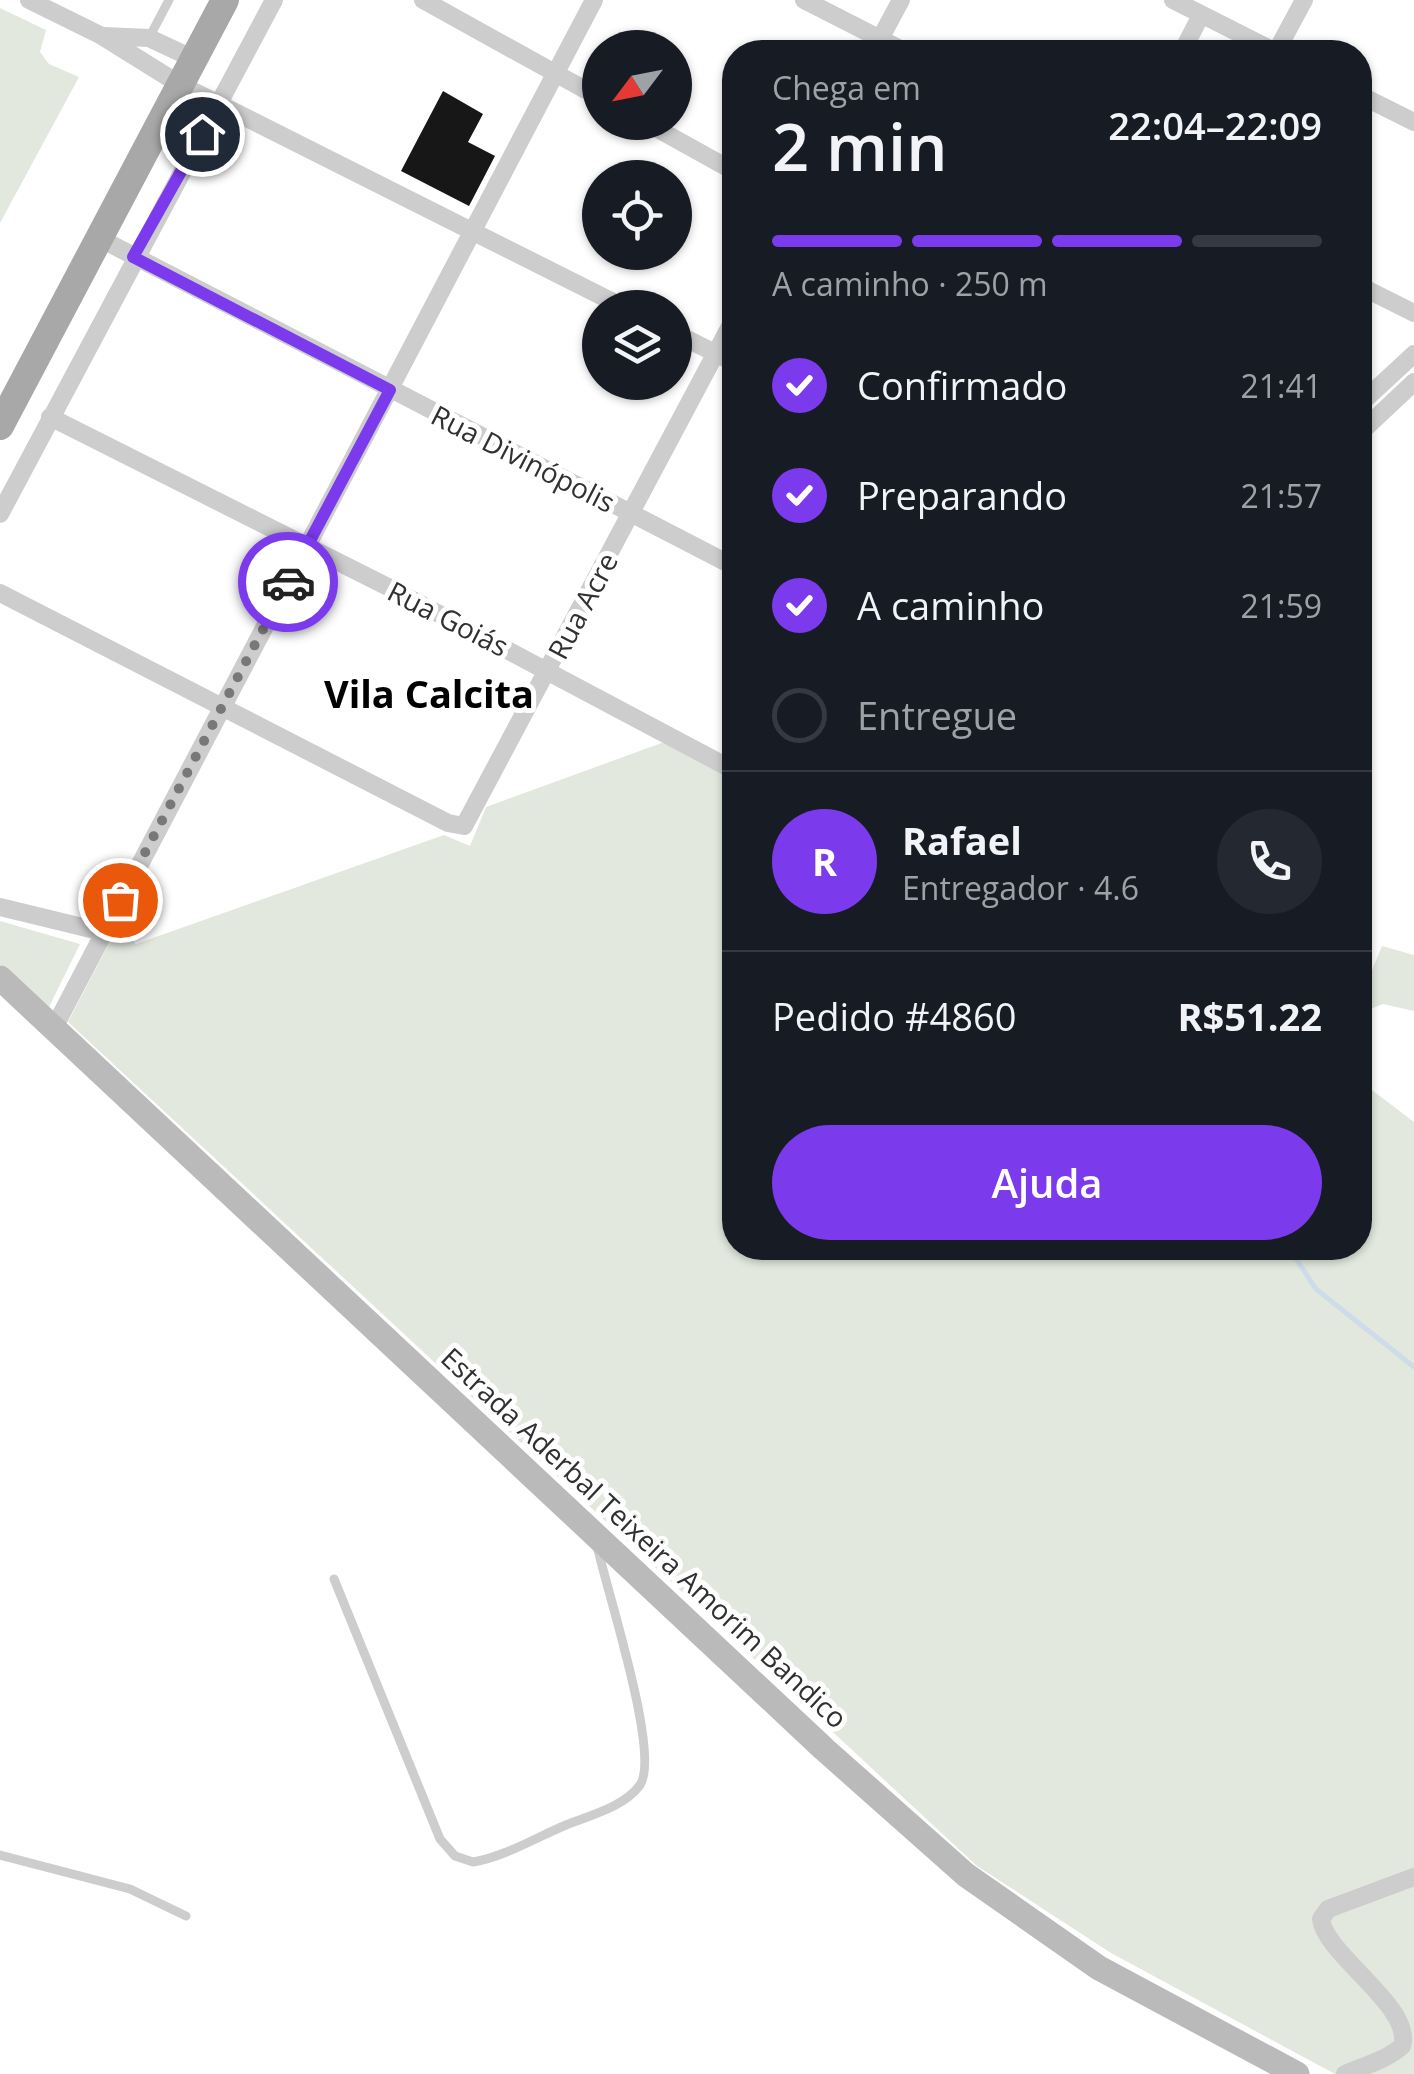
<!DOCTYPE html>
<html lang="pt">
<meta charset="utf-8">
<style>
:root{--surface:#171b24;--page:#242831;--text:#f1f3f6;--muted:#9ea1a6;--line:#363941;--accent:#7c3aed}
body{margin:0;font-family:"Open Sans",sans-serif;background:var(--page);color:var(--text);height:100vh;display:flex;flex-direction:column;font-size:38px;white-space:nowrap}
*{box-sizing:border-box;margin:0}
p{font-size:32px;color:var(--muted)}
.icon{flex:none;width:55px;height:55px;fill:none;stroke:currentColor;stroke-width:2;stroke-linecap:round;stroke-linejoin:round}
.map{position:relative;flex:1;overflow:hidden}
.sheet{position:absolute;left:722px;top:40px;width:650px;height:1220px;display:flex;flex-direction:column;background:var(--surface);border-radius:40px;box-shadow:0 2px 8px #0004}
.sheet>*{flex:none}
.needle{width:65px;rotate:238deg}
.tools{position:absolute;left:582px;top:30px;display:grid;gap:20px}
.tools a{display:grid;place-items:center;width:110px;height:110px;border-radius:50%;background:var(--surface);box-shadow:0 2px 8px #0004;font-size:50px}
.pin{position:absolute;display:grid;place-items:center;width:85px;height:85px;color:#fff;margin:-42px;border:5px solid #fff;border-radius:50%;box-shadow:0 2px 10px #0007}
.courier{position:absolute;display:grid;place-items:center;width:100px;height:100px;margin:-50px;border:8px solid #7c3aed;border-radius:50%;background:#fff;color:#222;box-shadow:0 2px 12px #0007}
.overview em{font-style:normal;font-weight:600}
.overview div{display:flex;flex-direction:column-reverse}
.overview{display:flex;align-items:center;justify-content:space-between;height:170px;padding:0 50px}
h1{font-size:65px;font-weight:600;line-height:75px}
.bar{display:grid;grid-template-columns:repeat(4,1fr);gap:15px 10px;align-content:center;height:120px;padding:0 50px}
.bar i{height:12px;border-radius:8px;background:var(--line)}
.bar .current{background:var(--accent)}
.bar p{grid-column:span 4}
.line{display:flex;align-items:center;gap:25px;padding:0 50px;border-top:2px solid var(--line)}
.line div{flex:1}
.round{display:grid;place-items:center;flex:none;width:105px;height:105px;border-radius:52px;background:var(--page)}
ol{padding:0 50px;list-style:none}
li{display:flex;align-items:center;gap:30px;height:110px}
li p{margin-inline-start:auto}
li .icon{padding:10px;border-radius:50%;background:var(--accent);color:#fff;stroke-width:4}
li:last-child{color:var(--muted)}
li i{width:55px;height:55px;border:5px solid var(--line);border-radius:50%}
.action{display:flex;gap:20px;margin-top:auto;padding:20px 50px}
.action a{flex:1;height:115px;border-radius:60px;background:var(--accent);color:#fff;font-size:40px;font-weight:600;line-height:115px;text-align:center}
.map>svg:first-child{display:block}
.green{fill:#e2e8dd}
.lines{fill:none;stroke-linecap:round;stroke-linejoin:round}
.stream{stroke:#cedce9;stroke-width:5}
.building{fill:#171717}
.lane{stroke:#cdcdcd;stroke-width:9}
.street{stroke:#cdcdcd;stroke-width:18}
.secondary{stroke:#bababa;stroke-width:25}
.primary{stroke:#a8a8a8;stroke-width:28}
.done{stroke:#787878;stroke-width:10;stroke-dasharray:0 18}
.route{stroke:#7c3aed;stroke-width:12}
.labels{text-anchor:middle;stroke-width:10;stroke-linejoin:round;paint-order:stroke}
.street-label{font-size:28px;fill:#303030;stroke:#fff}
.district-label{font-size:38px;font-weight:bold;fill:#000;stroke:#fff}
</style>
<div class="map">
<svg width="1414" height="2074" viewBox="0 0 1414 2074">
<rect width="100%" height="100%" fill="#fff"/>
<path class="green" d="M0,8l46,22 -6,22 9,12 30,13 -79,146z
M667,741l68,38v469h625v-167l54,41v952h-79l-224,-121 -134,-87 -909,-844 50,-96 18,18 308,-109 26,11 16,-39z
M0,921l80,23 -31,63 -49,-42z
M1382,946l32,9v56l-31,-7 -23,9v-42l12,-1z"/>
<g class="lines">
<path class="stream" d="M1289,1248l27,41 98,78"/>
</g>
<path class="building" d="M443,91l40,23 -15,28 27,14 -26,50 -68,-35z"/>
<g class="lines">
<path class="lane" d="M149,38l20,-38
M334,1579l106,260 15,17 18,6c31,-5 64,-25 93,-37 25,-10 58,-18 74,-40 21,-31 -34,-196 -43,-240
M0,1855l130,34 56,27"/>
<path class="street" d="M29,0l73,36 77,48 446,224
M423,0l177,98
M804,0l102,52
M1173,0l103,52
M104,36l45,2 45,21
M873,52l28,-52
M1182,52l19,-37
M1276,52l28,-52
M1360,95l54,27
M645,122l90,50
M99,238l636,329
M1360,286l54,27
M675,333l60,30
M1360,404l54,-50
M50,417l342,172 343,182
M1360,433l54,-51
M0,514l274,-514
M0,593l448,230 16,3 271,-509
M0,907l103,25
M55,1026l539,-1026
M1345,2074c18,-8 42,-14 57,-28 12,-39 -77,-91 -81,-127l7,-10 86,-32"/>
<path class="secondary" d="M0,978l824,771 142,126 133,93 198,106"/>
<path class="primary" d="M0,426l225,-426"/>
</g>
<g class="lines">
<path class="done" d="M120,900l168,-318"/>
<path class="route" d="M202,134l-69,123 257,133 -102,192"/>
</g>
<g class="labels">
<g class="street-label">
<text transform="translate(523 459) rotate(27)" y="10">Rua Divinópolis</text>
<text transform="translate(583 606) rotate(-62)" y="10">Rua Acre</text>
<text transform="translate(448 619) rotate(27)" y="10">Rua Goiás</text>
<text transform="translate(644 1538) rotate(43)" y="10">Estrada Aderbal Teixeira Amorim Bandico</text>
</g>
<g class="district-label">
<text x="429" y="708">Vila Calcita</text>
</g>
</g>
</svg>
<div class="tools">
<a><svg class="needle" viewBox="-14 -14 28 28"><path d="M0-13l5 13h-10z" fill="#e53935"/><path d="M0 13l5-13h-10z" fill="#9ea1a6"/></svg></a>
<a><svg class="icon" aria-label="locate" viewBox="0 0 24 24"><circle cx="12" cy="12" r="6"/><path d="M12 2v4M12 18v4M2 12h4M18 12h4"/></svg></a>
<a><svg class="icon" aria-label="layers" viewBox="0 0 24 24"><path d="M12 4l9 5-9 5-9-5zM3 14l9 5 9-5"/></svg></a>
</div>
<div class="pin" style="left:120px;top:900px;background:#ea580c"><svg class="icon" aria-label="bag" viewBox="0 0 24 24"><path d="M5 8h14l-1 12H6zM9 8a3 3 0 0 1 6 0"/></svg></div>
<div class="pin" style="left:202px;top:134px;background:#1f2937"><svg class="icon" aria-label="home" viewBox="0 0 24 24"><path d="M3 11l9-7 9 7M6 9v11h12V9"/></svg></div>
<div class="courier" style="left:288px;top:582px"><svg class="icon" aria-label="car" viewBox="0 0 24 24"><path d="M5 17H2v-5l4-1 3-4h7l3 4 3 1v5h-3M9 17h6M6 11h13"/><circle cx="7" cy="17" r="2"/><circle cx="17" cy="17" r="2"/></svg></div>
<section class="sheet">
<div class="overview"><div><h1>2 min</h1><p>Chega em</p></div><em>22:04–22:09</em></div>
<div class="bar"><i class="current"></i><i class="current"></i><i class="current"></i><i></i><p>A caminho · 250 m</p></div>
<ol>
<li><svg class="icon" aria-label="check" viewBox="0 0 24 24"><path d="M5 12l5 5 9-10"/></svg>Confirmado<p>21:41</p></li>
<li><svg class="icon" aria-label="check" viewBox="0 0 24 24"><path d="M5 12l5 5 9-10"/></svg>Preparando<p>21:57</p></li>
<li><svg class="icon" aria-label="check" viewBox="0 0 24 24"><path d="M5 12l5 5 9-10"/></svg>A caminho<p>21:59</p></li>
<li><i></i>Entregue</li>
</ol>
<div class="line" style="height:180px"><b class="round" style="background:var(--accent);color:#fff">R</b><div><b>Rafael</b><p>Entregador · 4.6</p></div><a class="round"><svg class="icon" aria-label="phone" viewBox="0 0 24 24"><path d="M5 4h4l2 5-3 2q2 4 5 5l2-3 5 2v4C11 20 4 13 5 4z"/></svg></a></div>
<div class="line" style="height:130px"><div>Pedido #4860</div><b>R$51.22</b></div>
<div class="action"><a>Ajuda</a></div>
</section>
</div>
